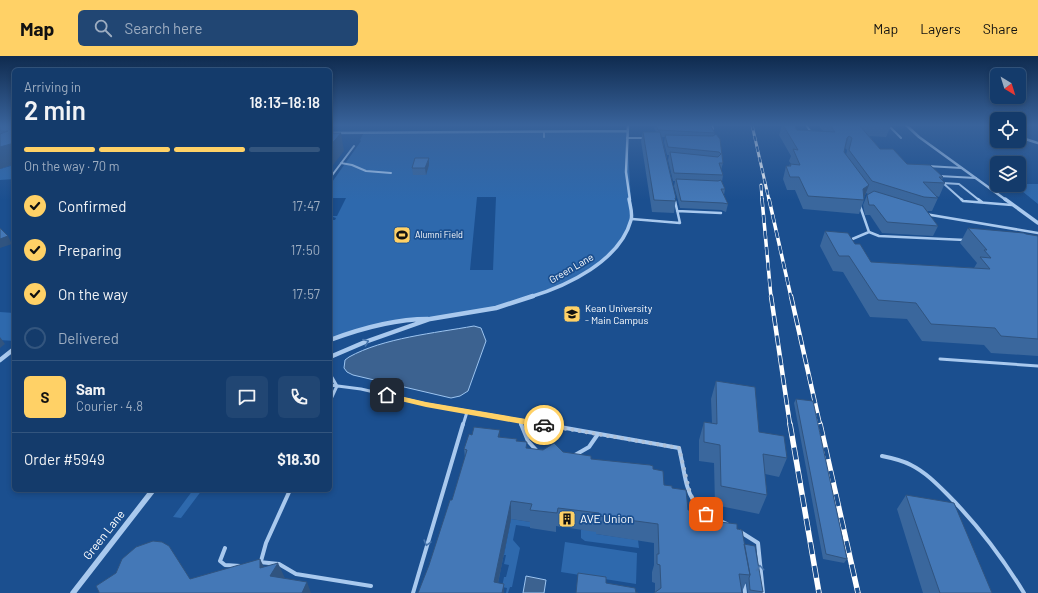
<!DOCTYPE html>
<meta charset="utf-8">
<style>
:root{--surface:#143b6b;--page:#214673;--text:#f1f3f6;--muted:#9dadc1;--line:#33557e;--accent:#ffd166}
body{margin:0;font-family:Barlow,sans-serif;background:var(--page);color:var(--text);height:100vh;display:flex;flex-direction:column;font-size:15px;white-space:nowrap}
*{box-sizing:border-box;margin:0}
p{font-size:13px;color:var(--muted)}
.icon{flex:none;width:22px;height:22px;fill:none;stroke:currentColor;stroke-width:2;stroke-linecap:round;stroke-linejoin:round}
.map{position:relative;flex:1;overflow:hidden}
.panel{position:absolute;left:12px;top:12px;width:320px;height:424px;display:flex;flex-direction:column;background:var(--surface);border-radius:6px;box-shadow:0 2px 6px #0003,0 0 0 1px var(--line)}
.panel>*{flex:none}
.needle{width:26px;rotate:142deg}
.fabs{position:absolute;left:990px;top:12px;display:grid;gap:8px}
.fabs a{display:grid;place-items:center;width:36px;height:36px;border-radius:6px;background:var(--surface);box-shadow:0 2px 6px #0003,0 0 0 1px var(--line);font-size:20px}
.pin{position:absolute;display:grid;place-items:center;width:34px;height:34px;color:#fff;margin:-17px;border-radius:8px;box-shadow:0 2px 6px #0006}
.courier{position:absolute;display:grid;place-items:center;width:40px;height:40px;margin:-20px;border:3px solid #ffd166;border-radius:50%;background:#fff;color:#222;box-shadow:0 1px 5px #0007}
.summary em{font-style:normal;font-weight:600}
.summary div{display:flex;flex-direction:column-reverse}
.summary{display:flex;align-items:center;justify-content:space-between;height:68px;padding:0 12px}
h1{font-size:26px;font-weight:600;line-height:30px}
.bar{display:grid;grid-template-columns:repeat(4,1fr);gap:6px 4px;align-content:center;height:48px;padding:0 12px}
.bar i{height:5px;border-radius:3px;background:var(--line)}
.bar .selected{background:var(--accent)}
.bar p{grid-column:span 4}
.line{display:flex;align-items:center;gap:10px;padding:0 12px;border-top:1px solid var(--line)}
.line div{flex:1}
.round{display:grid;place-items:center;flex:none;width:42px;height:42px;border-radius:6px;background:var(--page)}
ol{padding:0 12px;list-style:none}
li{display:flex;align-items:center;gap:12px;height:44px}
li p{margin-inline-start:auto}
li .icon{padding:4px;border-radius:50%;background:var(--accent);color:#111;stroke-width:4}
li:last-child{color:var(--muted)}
li i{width:22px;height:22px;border:2px solid var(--line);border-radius:50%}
header{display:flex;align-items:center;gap:24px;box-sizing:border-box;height:56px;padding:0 20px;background:var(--accent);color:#111}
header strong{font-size:19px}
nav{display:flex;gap:22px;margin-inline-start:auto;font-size:14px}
.search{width:280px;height:36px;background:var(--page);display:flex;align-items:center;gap:10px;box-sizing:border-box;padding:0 14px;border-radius:6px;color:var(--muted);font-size:15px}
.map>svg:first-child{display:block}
.green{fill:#2e69ad;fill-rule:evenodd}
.water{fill:#3c6290;stroke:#9cc4f0}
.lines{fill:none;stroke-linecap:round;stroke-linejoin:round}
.lane-far3{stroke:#a9c9ee;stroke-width:2}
.lane-far2{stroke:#a9c9ee;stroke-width:2.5}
.lane-far1{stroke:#a9c9ee;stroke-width:3}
.lane{stroke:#a9c9ee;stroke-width:4}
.street-far3{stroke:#a9c9ee;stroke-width:2.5}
.street-far2{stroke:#a9c9ee;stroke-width:3.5}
.street-far1{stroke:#a9c9ee;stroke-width:4.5}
.street{stroke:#a9c9ee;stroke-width:5.5}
.rail-far3-casing{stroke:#fff;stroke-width:3}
.rail-far2-casing{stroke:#fff;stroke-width:3.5}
.rail-far1-casing{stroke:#fff;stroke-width:4.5}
.rail-casing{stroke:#fff;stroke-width:5.5}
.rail-far3{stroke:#1b4f8f;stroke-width:2;stroke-dasharray:5.5;stroke-linecap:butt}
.rail-far2{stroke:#1b4f8f;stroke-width:2.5;stroke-dasharray:8;stroke-linecap:butt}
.rail-far1{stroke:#1b4f8f;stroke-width:3;stroke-dasharray:10;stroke-linecap:butt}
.rail{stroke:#1b4f8f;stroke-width:4;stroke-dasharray:12;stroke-linecap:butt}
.wall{fill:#3a679d;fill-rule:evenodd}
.shaded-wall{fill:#305480}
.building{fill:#4478b7;stroke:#305480}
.oneway{stroke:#4674ac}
.route{fill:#ffd166}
.done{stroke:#afc1d8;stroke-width:4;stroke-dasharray:0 7.2}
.labels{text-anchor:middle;stroke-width:3.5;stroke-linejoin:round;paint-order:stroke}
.far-poi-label{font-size:9px;fill:#fff;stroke:#1b4f8f;text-anchor:start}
.street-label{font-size:10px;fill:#fff;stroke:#1b4f8f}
.poi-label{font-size:10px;fill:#fff;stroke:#1b4f8f;text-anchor:start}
.near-poi-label{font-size:12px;fill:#fff;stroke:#1b4f8f;text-anchor:start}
.near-street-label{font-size:12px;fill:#fff;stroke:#1b4f8f}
</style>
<header>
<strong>Map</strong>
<div class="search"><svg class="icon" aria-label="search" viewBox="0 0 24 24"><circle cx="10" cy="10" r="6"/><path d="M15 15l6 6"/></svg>Search here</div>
<nav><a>Map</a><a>Layers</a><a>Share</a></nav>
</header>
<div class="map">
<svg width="1038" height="537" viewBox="0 0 1038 537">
<rect width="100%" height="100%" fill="#1b4f8f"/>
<path class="green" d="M627,75l5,88 -5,14 -22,26 -33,21 -61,24 -81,15h-22l-78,20v-113l3,-2h-3v-4h5l1,-2 -6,-2h7l9,-18h-14l-2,3v-16l31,-44 -1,-1 4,-8zM477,141h19l-3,73h-23z
M14,109v14l-14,1v-11z
M1027,128h11v20l-21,-17z
M0,256l14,1v28l-14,-1z
M193,434h9l-21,28 -8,-1z
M511,463l20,3 -1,5 -14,-2 -3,15 7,8 -8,39h-2l-2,6h-2l1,-5 -5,-1 2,-10h2l3,-12 -5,-1 2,-9h-2z
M581,474h15v4l42,6 1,8 -54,-7 -4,-3z
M565,486l72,11 -1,31 -75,-12z"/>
<path class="water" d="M474,270l7,2 5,13 -18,50 -8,5 -9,2 -98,-23 -6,-3 -3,-4 1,-8 4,-3c34,-19 86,-24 125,-31z
M526,520l20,4 -2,13h-21z"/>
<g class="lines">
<path class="lane-far3" d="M806,69l5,7 -2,-1
M888,69l13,13
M709,73h4l-1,-4
M544,76v5
M627,82h19
M341,107l11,2 14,6 25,2
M927,110l35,2
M939,120l37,2
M330,122l24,-32
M962,144l-19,-17 16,1 20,16"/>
<path class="lane-far2" d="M961,143l2,2 49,4
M978,143l4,3
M860,150l9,26 10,4 86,4
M677,155l44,2
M925,158l113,19
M632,163l48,4 -5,-22
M850,186v-2l19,-8"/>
<path class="lane-far1" d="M940,303l98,7
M330,318l7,12 -7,15
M330,329l31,4 65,15 123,21
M520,365l1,4
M463,369l4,-13"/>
<path class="lane" d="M521,368l7,17 9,10
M543,368l136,24c10,42 4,57 48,76
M575,399l14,-8 9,-13
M882,400c10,2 20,4 29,9 14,7 25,18 36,29 30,30 55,63 77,99
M739,475l19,12 5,50
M225,492l-5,13 5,4 15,1
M261,505l5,-18 24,-53
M259,506l20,2 17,10 75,12
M744,529l1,8
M413,537l50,-169"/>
<path class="street-far3" d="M628,69l-2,47 4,28
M906,69l13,12 87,63
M330,77l297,-2
M1019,81l19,6"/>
<path class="street-far2" d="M1005,143l33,24
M530,241c37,-11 90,-36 101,-77 2,-6 -1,-15 -2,-21"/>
<path class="street-far1" d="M330,284c32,-12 64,-21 98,-21
M330,301l35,-15 65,-23 66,-11 37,-12
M0,304l14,-11"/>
<path class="street" d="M73,537l80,-103"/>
<g class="rail-far3-casing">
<path id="rail-far3" d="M752,69l17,75
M761,129l1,15"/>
</g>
<g class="rail-far2-casing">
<path id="rail-far2" d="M762,143l9,98
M769,143l22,98"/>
</g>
<g class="rail-far1-casing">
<path id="rail-far1" d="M771,240l19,129
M791,240l29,129"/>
</g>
<g class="rail-casing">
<path id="rail" d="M790,368l29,169
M820,368l38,169"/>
</g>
<use href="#rail-far3" class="rail-far3"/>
<use href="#rail-far2" class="rail-far2"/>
<use href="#rail-far1" class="rail-far1"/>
<use href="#rail" class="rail"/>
</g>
<path class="wall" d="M0,69h14v39l-14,5z
M655,69h55l5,8 -1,3 2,-2 7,29 -2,7 2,5 -1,7 3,7 -1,6 4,9 -2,8 -5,-2 -41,-2 -6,-22 1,-5h-2l-5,-21 1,-5h-2l-3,-13 1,-5h-3l14,61 -2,15 -22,-1 -11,-71 2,-9h13l-2,-4z
M782,69h12l3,5 26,1 -5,-6h72l1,1 -5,11 -17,-1 11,13 27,15 36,13 -1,4 3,2 -6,14 -2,-1 1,2 -6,13h-5l11,15 -5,10 -51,-3 -12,-18h-5l-2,-10 4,-10 1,-1 -2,-1 -2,5v2l-5,14 -56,-5 -8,-19h-8l-4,-11 3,-13h3l1,-2h1l-2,-3 2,-5 -12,-21zM845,92l2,2 -1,5 -2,-3z
M429,109l-3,10h-13l-1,-7z
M968,172l70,8v120l-47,-3 -7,-8 -62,-4 -15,-22 -37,-2 -27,-45 -10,-1 -13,-25 5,-15 30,13 16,18 103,6 3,-5 -17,-20z
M716,325l43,51 28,26 -8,19 -14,-3 2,21 -8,19 -44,-9 -1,-42 -15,-2v-21l5,-18 8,1 -1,-24z
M796,343l51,160 -3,4 -21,-4 -29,-156z
M472,379l45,4v2l10,1 -1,6 37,4 28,7 62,10 11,16 8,3 16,22 23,11 26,8 7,15 19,48 -1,1h-14l-2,-11 -4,10h-87v-9l-3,-1v-10l2,-7v-22l-58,-9v-2l-40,-6v6l-26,-4v-6l-19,-3 -13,64 -69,-18 23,-65 13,-42 -1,-9z
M906,439l86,98h-69l-26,-84z"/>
<path class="shaded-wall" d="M333,74l2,10 6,-7 3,18 -14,18v-36z
M849,80l-4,12 2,-10z
M14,87v21l-14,5v-22z
M429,102v7l-3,10 -1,-7z
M869,129l-5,13 -1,-9z
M8,180l4,8 -12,4v-9z
M0,281l5,7 -5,4z
M500,374v18l-2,-11z
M511,445v18l-15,74 -2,-11z
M260,503l13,26 -13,-17z
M278,507l12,26 -20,-13z
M307,526l4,11h-9z
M504,528v9h-2z"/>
<path class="building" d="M0,69h14v18l-14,4v-13l8,-3h-8z
M656,69h54l5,8 -57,-3z
M783,69h11l3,5 38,2 -5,-7h29l21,24h13l14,15 23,1 13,12h-4l6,6 -22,-1 15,16 -14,-1 -52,-16 -23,-31 3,-12 -3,-2 -2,2 -3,14 25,33 -6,4 1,11 -56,-4 -9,-19h-9l-4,-11h5l-1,-2 10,1 -7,-16 5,1z
M643,76h17l16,66h-1l1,3 -22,-1z
M330,77h11l-11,13z
M716,78l4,5 3,24h-4l4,12 -49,-2 -4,-21 48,5 3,-3 -2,-2 -51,-5 -3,-12 48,1z
M415,102h14l-4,10h-13z
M676,123l42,2 3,-1 4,9h-4l7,15 -5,-1 -42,-2z
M874,135l49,15 15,20 -51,-4 -13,-17h-5l-2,-10z
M0,172l8,8 -8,3z
M968,172l56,5 2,1 12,2v103l-37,-3 -6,-8 -64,-4 -15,-21 -38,-3 -29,-44h-10l-14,-25 23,2 7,11h5l11,18 119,7 -10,-12 11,1 -7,-8h3z
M716,325l39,6 4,45 25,4 3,22 -24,-4 4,41 -46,-9 -1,-41 -16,-3v-20l13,2z
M796,343l17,2 34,158 -21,-5z
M474,371l26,3 -2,7 19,2 -1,2 11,1 -1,6 17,2 11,-7 9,9 28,4v3l59,6 3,1v3l10,2 1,14 8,1v2l14,2 2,20 23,3v8l26,3v5l5,1 8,45 -11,-1 3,19h-88l7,-5 -1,-23 -3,-1v-10h2l-1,-30 -59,-8v-3l-41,-5 -1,5 -27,-3 2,-6 -21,-3 -17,81 10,2 -2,9h-84l11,-28 21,-65h2l15,-50 -3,-1 5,-15 3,1z
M906,439l48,8 38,90h-52z
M153,485l9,1 7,4 21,33 70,-20v9l18,-5 -8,13 37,6 -5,11h-203v-1l-3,-6 20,-13 6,-14 14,-12z
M744,488l11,2 8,46 -13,-2 -1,-12 1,-3z
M578,517l28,4v6l29,5 1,5h2h-62z"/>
<defs><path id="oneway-chevron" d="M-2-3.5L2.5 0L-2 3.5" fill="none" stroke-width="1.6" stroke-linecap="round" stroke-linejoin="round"/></defs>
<g class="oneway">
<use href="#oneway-chevron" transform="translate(366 286) rotate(-21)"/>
<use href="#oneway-chevron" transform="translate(427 487) rotate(106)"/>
<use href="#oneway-chevron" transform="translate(760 512) rotate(-95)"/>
</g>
<linearGradient id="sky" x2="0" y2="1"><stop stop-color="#0f2b4f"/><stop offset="0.48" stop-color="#39639b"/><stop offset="1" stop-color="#39639b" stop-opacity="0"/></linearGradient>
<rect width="1038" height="144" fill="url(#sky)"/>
<path class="route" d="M387,337l39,9 118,20 4,3 -4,3 -118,-21 -42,-10 -1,-2z"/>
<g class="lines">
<path class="done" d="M544,369l135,23 11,45 5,11 11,10"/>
</g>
<defs>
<g id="stadium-square" transform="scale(0.9)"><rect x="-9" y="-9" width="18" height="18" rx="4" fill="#ffd166" stroke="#1b4f8f"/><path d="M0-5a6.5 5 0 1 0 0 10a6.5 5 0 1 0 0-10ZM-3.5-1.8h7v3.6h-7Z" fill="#111"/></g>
<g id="university-square" transform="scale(0.9)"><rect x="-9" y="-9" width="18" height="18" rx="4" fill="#ffd166" stroke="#1b4f8f"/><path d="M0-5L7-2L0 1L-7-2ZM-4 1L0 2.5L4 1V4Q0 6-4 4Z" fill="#111"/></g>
<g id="building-square" transform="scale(0.9)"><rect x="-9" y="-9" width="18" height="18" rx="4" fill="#ffd166" stroke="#1b4f8f"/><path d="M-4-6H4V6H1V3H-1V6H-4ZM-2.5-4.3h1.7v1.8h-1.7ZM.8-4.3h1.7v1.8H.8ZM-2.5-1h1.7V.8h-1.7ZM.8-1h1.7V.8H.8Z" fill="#111"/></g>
</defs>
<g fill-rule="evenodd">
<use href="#stadium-square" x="402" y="179"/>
<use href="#university-square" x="572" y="258"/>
<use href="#building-square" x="567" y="463"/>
</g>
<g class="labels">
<g class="far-poi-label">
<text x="415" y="182">Alumni Field</text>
</g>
<g class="street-label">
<text transform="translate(571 212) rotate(-30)" y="4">Green Lane</text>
</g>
<g class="poi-label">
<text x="585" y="256">Kean University<tspan x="585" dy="12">- Main Campus</tspan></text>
</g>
<g class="near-poi-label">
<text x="580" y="467">AVE Union</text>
</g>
<g class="near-street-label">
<text transform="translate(104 479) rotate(-52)" y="4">Green Lane</text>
</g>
</g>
</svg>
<div class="fabs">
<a><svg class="needle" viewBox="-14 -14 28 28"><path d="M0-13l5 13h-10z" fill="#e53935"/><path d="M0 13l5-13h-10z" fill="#9dadc1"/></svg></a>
<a><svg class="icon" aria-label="locate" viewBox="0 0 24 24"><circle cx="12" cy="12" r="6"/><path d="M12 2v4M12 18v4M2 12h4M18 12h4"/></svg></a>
<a><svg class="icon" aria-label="layers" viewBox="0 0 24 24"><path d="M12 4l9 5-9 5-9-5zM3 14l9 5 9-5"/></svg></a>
</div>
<div class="pin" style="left:706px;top:458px;background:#ea580c"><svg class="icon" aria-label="bag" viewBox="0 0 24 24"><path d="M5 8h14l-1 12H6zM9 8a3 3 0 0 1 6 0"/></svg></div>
<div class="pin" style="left:387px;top:339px;background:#1f2937"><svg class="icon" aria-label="home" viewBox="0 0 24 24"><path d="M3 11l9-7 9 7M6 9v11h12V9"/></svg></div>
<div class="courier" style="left:544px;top:369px"><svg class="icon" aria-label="car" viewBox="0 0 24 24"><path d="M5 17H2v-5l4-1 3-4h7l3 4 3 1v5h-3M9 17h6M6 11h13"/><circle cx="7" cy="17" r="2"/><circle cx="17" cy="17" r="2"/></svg></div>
<section class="panel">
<div class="summary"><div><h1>2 min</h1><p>Arriving in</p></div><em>18:13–18:18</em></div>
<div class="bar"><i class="selected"></i><i class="selected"></i><i class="selected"></i><i></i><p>On the way · 70 m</p></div>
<ol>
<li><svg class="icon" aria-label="check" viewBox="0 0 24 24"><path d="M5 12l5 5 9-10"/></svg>Confirmed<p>17:47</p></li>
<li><svg class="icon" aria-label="check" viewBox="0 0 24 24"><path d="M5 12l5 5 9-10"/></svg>Preparing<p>17:50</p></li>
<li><svg class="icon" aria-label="check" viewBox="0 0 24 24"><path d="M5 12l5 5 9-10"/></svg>On the way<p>17:57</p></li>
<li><i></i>Delivered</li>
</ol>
<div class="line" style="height:72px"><b class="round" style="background:var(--accent);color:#111">S</b><div><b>Sam</b><p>Courier · 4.8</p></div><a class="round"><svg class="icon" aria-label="chat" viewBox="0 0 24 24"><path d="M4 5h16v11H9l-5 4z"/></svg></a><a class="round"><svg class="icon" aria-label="phone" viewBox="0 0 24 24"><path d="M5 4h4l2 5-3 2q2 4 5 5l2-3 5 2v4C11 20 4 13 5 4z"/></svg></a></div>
<div class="line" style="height:52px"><div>Order #5949</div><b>$18.30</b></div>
</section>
</div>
